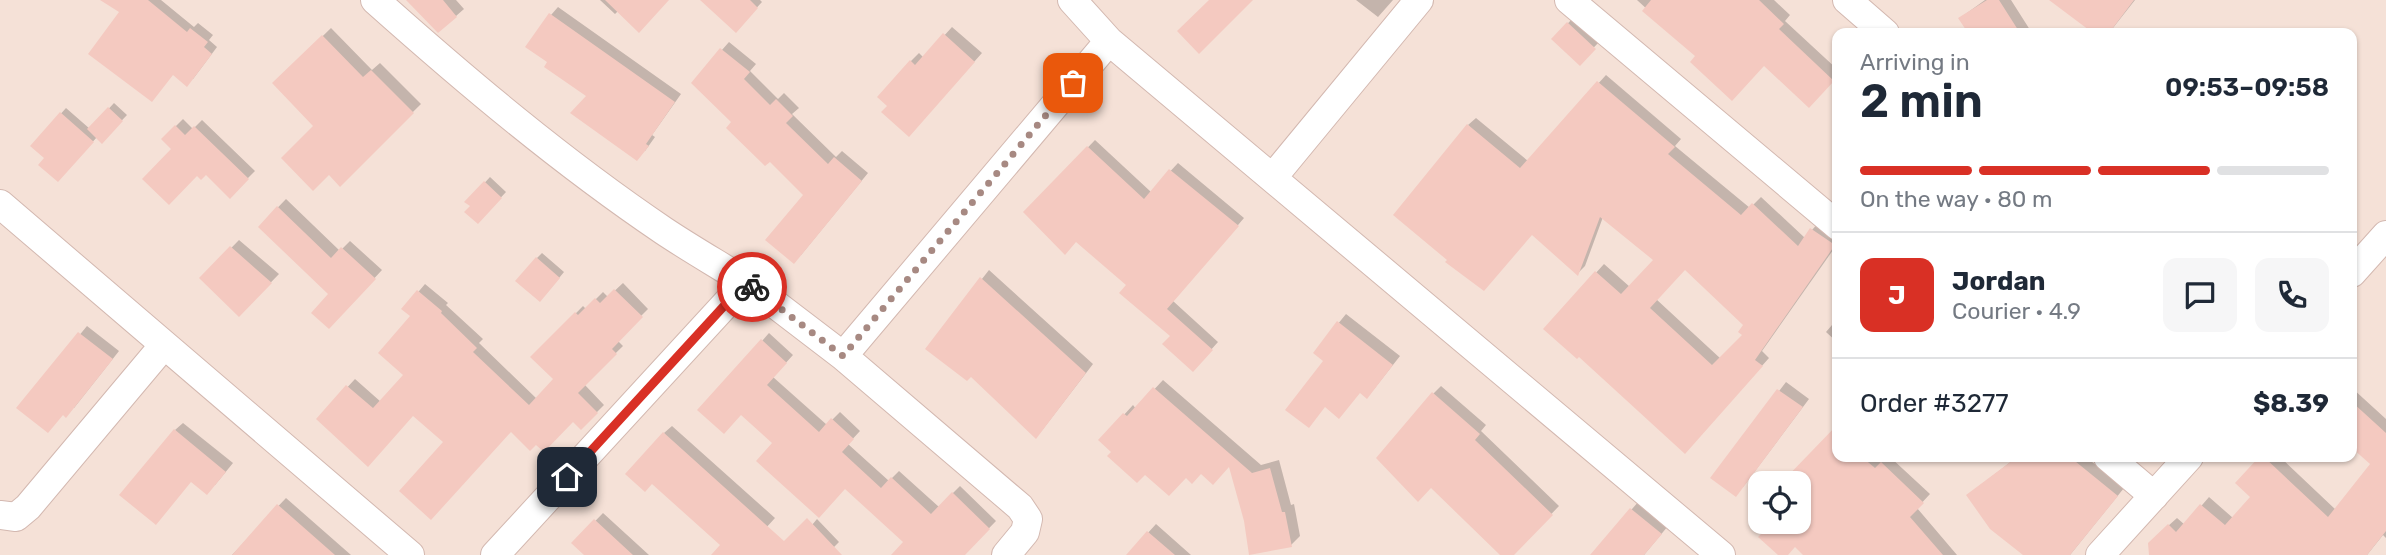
<!DOCTYPE html>
<meta charset="utf-8">
<style>
:root{--surface:#fff;--page:#f6f6f7;--text:#1f2937;--muted:#747a83;--line:#e0e1e3;--accent:#d93025}
body{margin:0;font-family:Rubik,sans-serif;background:var(--page);color:var(--text);height:100vh;display:flex;flex-direction:column;font-size:26px;white-space:nowrap}
*{box-sizing:border-box;margin:0}
p{font-size:23px;color:var(--muted)}
.icon{flex:none;width:38px;height:38px;fill:none;stroke:currentColor;stroke-width:2;stroke-linecap:round;stroke-linejoin:round}
.map{position:relative;flex:1;overflow:hidden}
.sheet{position:absolute;left:1832px;top:28px;width:525px;height:434px;display:flex;flex-direction:column;background:var(--surface);border-radius:14px;box-shadow:0 2px 5px #0004}
.sheet>*{flex:none}
.buttons{position:absolute;left:1748px;top:471px;display:grid;gap:14px}
.buttons a{display:grid;place-items:center;width:63px;height:63px;border-radius:14px;background:var(--surface);box-shadow:0 2px 5px #0004;font-size:35px}
.pin{position:absolute;display:grid;place-items:center;width:60px;height:60px;color:#fff;margin:-30px;border-radius:14px;box-shadow:0 4px 10px #0006}
.courier{position:absolute;display:grid;place-items:center;width:70px;height:70px;margin:-35px;border:5px solid #d93025;border-radius:50%;background:#fff;color:#222;box-shadow:0 2px 9px #0007}
.overview em{font-style:normal;font-weight:600}
.overview div{display:flex;flex-direction:column-reverse}
.overview{display:flex;align-items:center;justify-content:space-between;height:119px;padding:0 28px}
h1{font-size:46px;font-weight:600;line-height:52px}
.bar{display:grid;grid-template-columns:repeat(4,1fr);gap:10px 7px;align-content:center;height:84px;padding:0 28px}
.bar i{height:9px;border-radius:5px;background:var(--line)}
.bar .selected{background:var(--accent)}
.bar p{grid-column:span 4}
.line{display:flex;align-items:center;gap:18px;padding:0 28px;border-top:2px solid var(--line)}
.line div{flex:1}
.round{display:grid;place-items:center;flex:none;width:74px;height:74px;border-radius:14px;background:var(--page)}
.map>svg:first-child{display:block}
.residential{fill:#f5e1d7;fill-rule:evenodd}
.shadow{fill:#0003;fill-rule:evenodd}
.building{fill:#f4c9c0;fill-rule:evenodd}
.lines{fill:none;stroke-linecap:round;stroke-linejoin:round}
.street-casing{stroke:#d3b8b0;stroke-width:30}
.street{stroke:#fff;stroke-width:28}
.done{stroke:#a78982;stroke-width:7;stroke-dasharray:0 12.6}
.route{stroke:#d93025;stroke-width:9}
</style>
<div class="map">
<svg width="2386" height="555" viewBox="0 0 2386 555">
<rect width="100%" height="100%" fill="#fdf1e9"/>
<path class="residential" d="M0,0h2386v555h-2386zM1838,33h514v424h-514zM1760,483h39v39h-39z"/>
<path class="shadow" d="M103,0h58l33,27 4,-4 15,12 -4,5 8,7 -24,32 -71,-67z
M417,0h39l8,9 -8,7z
M600,0h67l-49,11 -3,3z
M704,0h56l2,2 -27,29z
M1356,0h37l-15,17z
M1637,0h137l16,15 -5,6 53,49v5l-29,31 -45,-42 -66,-8z
M1985,0h26l21,33h-62l-10,-15z
M2052,0h83l-26,33h-13z
M558,7l123,87 -29,41 3,2 -10,14 -57,-55 -39,-34 2,-47z
M1573,18l26,24 -20,21 -26,-24z
M952,27l30,26 -66,74 -27,-22 22,-44 8,-8 5,5z
M331,28l41,42 8,-7 41,41 -81,80 -25,-58 -40,-43z
M729,42l27,22 -6,7 28,28 6,-6 15,15 -7,6 44,43 6,-6 26,22 -67,82 4,-60 -112,-112z
M1606,75l75,64 -6,7 75,62 11,-11 44,41 14,-16 19,12v9l-76,108 7,7 -77,86 -147,-115 59,-65 26,23 25,-27 -52,-43 -18,49 -7,7 -110,-148 8,-7 52,43zM1685,268l60,56 -1,10 -23,25 -65,-60z
M114,103l13,12 -25,26 -5,-4 -34,38 -31,-29 34,-38 24,21z
M183,119l10,10 9,-9 53,51 -25,25 -24,-23 -43,-34z
M1095,140l56,52 27,-29 66,55 -71,83 45,41 -18,20 -28,-26 -44,-51 -51,-45 -51,-28z
M490,177l16,15 -28,30 -6,-16 -5,-4z
M286,199l54,52 10,-10 32,29 -53,57 1,-33 -70,-68z
M239,240l40,34 -40,41 -37,-37z
M542,253l22,19 -19,23 -8,-37z
M989,270l104,94 -50,65 -72,-54 -44,-26z
M623,283l25,26 -31,31 6,6 -39,38 20,21 -23,23 -8,-8 -62,10 -97,-16 -96,5 37,-40 26,23 25,-27 6,-59 -8,-7 21,-25 23,19 -2,2 37,34 -4,4 58,56 18,-20 -22,-22 50,-51 3,3 17,-17 5,5z
M1346,314l54,42 -26,33 -59,-37z
M1838,318v25l-12,-11z
M87,326l32,25 -45,57h-55z
M769,333l24,22 -20,22 54,48 13,-13 20,19 -12,13 41,37 10,-10 40,36 21,-21 36,35 -33,34h-70l13,-13 -61,-55 -71,-44 -33,-30 21,-72z
M1163,380l98,85 18,-5 12,45 3,-1 6,32 -9,9 -45,-24 -16,-56 -44,11 -40,-3 -45,-33 32,-35 3,4z
M1786,382l23,17 -66,88 -30,-9z
M1441,386l45,39 -5,6 78,75 -47,49h-10l-69,-161z
M2352,388l34,31v119l-3,-3 -16,20h-216l7,-20 19,-17 8,7 24,-28 24,21 20,-21 -15,-14 24,-26h18l56,53 36,-46 -20,-18z
M183,423l50,40 -18,22 -40,-55z
M672,426l103,92 -34,37h-20l2,-10 -59,-112z
M1838,457h52l40,37 -13,14 40,47h-151l-11,-10 -10,10h-4l-10,-33h28v-39h-15z
M2017,457h69l38,31 -54,67h-44l-58,-60z
M286,498l65,57h-119z
M1639,501l29,25 -24,29h-52z
M603,513l46,42h-62l-13,-12z
M817,519l22,23 -13,13h-39z
M1156,524l35,31h-63z"/>
<path class="building" d="M100,0h48l39,32 3,-4 18,14 -4,5 8,7 -25,33 -14,-12 -21,27 -64,-48 31,-42z
M406,0h37l14,17 -19,16z
M605,0h64l-30,33z
M700,0h50l8,8 -22,25z
M1209,0h44l-54,54 -22,-23z
M1651,0h108l25,24 -5,5 55,52 -25,27 -45,-42 -32,35 -42,-39 5,-6 -53,-45z
M1987,0h12l21,33h-52l-10,-15z
M2049,0h85l-25,33h-16z
M549,13l126,89 -29,42 3,2 -12,15 -67,-48 16,-17 -42,-29 3,-5 -22,-15z
M1567,22l29,27 -16,17 -29,-27z
M943,33l32,29 -66,75 -28,-25 6,-6 -10,-9 33,-37 5,5z
M322,35l41,42 8,-7 43,43 -74,74 -11,-12 -16,16 -32,-33 32,-32 -41,-43z
M720,48l30,24 -6,7 26,26 6,-6 17,17 -7,7 42,41 6,-7 28,24 -68,83 -29,-24 38,-45 -33,-33 -5,4 -39,-38 5,-6 -40,-39z
M1597,81l78,66 -7,7 73,61 11,-12 46,43 12,-18 25,17 -80,115 8,6 -78,88 -106,-97 -2,2 -34,-30 52,-58 26,23 32,-34 -53,-43 -22,59 -46,-41 -48,56 -39,-29 2,-2 -54,-45 74,-91 53,44zM1685,270l58,55 -5,7 4,3 -30,30 -62,-57z
M108,107l15,14 -21,23 -15,-15z
M60,112l34,30 -36,40 -20,-17 6,-7 -14,-12z
M175,125l10,10 9,-9 55,53 -19,20 -24,-24 -5,5 -4,-4 -28,29 -27,-26 29,-30 -10,-10z
M1087,146l57,53 25,-30 70,57 -72,83 46,41 -20,22 -31,-28 8,-8 -51,-43 7,-8 -50,-43 -11,13 -42,-43z
M484,181l18,17 -24,26 -14,-12 6,-6 -6,-4z
M277,206l54,52 10,-11 35,32 -47,50 -18,-16 17,-19 -70,-67z
M230,246l42,37 -33,34 -40,-39z
M536,257l24,21 -20,24 -25,-21z
M980,277l106,96 -50,66 -65,-62 -4,4 -42,-32z
M614,289l29,28 -31,32 5,5 -39,39 20,20 -17,17 -8,-8 -29,30 -8,-7 -6,6 -19,-19 -80,88 -32,-29 44,-49 -30,-26 -45,51 -52,-48 30,-34 27,23 30,-33 -25,-22 32,-37 -9,-7 16,-19 25,21 -1,2 36,35 -4,4 56,53 24,-26 -23,-22 45,-45 3,3 17,-17 5,5z
M1337,321l56,44 -26,34 -7,-6 -21,26 -14,-12 -16,21 -24,-18 38,-49 -10,-8z
M78,332l35,27 -47,59 -3,-3 -15,18 -32,-25z
M761,339l26,24 -20,22 52,47 12,-14 23,21 -12,13 39,36 10,-11 40,37 21,-22 38,37 -25,26h-74l12,-13 -58,-53 -26,29 -63,-57 16,-18 -31,-28 -17,19 -27,-24z
M1153,387l99,86 18,-5 12,44h3l7,35 -43,8 -5,-34 -15,-54 -16,18 -12,-11 -9,10 -6,-6 -17,18 -24,-21 -8,8 -30,-27 4,-4 -13,-12 25,-27 4,3z
M1777,389l26,18 -67,90 -26,-19z
M1432,392l48,42 -5,6 78,75 -39,40h-14l-69,-67 -13,14 -42,-44z
M2352,402l34,31v98l-19,24h-218l-1,-12 20,-19 8,8 24,-28 25,21 25,-28 -15,-14 24,-26h5l64,60 42,-53 -18,-16z
M1838,424v33h24l13,11 6,-6 43,41 -14,14 33,38h-140l-8,-8 -7,8h-10l-20,-18 15,-15h26v-39h-18z
M174,429l52,43 -19,23 -16,-13 -35,43 -37,-30z
M663,432l121,109 23,-23 35,37h-131l9,-10 -68,-61 -7,8 -20,-18z
M2017,457h53l48,39 -48,59h-47l-33,-26 -24,-34z
M277,504l58,51h-103z
M1630,508l32,26 -18,21h-54z
M594,519l39,36h-49l-13,-12z
M1147,531l28,24h-49z"/>
<g class="lines">
<g class="street-casing">
<path id="street" d="M375,0c92,82 187,162 289,231 27,18 55,34 82,51
M1072,0l37,41 612,514
M1569,0l269,226
M1847,0l38,33
M1273,177l146,-177
M0,204l410,351
M2352,273l34,-38
M843,356l266,-315
M2108,457l46,39
M0,515l16,2 12,-10 136,-162
M495,555l251,-273 97,74 177,151 8,12 -3,13 -19,23
M2100,555l89,-98"/>
</g>
<use href="#street" class="street"/>
</g>
<g class="lines">
<path class="done" d="M752,287l91,69 230,-273"/>
<path class="route" d="M567,477l179,-195 6,5"/>
</g>
</svg>
<div class="buttons">
<a><svg class="icon" aria-label="locate" viewBox="0 0 24 24"><circle cx="12" cy="12" r="6"/><path d="M12 2v4M12 18v4M2 12h4M18 12h4"/></svg></a>
</div>
<div class="pin" style="left:1073px;top:83px;background:#ea580c"><svg class="icon" aria-label="bag" viewBox="0 0 24 24"><path d="M5 8h14l-1 12H6zM9 8a3 3 0 0 1 6 0"/></svg></div>
<div class="pin" style="left:567px;top:477px;background:#1f2937"><svg class="icon" aria-label="home" viewBox="0 0 24 24"><path d="M3 11l9-7 9 7M6 9v11h12V9"/></svg></div>
<div class="courier" style="left:752px;top:287px"><svg class="icon" aria-label="bike" viewBox="0 0 24 24"><circle cx="6" cy="16" r="4"/><circle cx="18" cy="16" r="4"/><path d="M6 16l4-8h5l3 8M10 8l3 8H6M13 5h3"/></svg></div>
<section class="sheet">
<div class="overview"><div><h1>2 min</h1><p>Arriving in</p></div><em>09:53–09:58</em></div>
<div class="bar"><i class="selected"></i><i class="selected"></i><i class="selected"></i><i></i><p>On the way · 80 m</p></div>
<div class="line" style="height:126px"><b class="round" style="background:var(--accent);color:#fff">J</b><div><b>Jordan</b><p>Courier · 4.9</p></div><a class="round"><svg class="icon" aria-label="chat" viewBox="0 0 24 24"><path d="M4 5h16v11H9l-5 4z"/></svg></a><a class="round"><svg class="icon" aria-label="phone" viewBox="0 0 24 24"><path d="M5 4h4l2 5-3 2q2 4 5 5l2-3 5 2v4C11 20 4 13 5 4z"/></svg></a></div>
<div class="line" style="height:91px"><div>Order #3277</div><b>$8.39</b></div>
</section>
</div>
